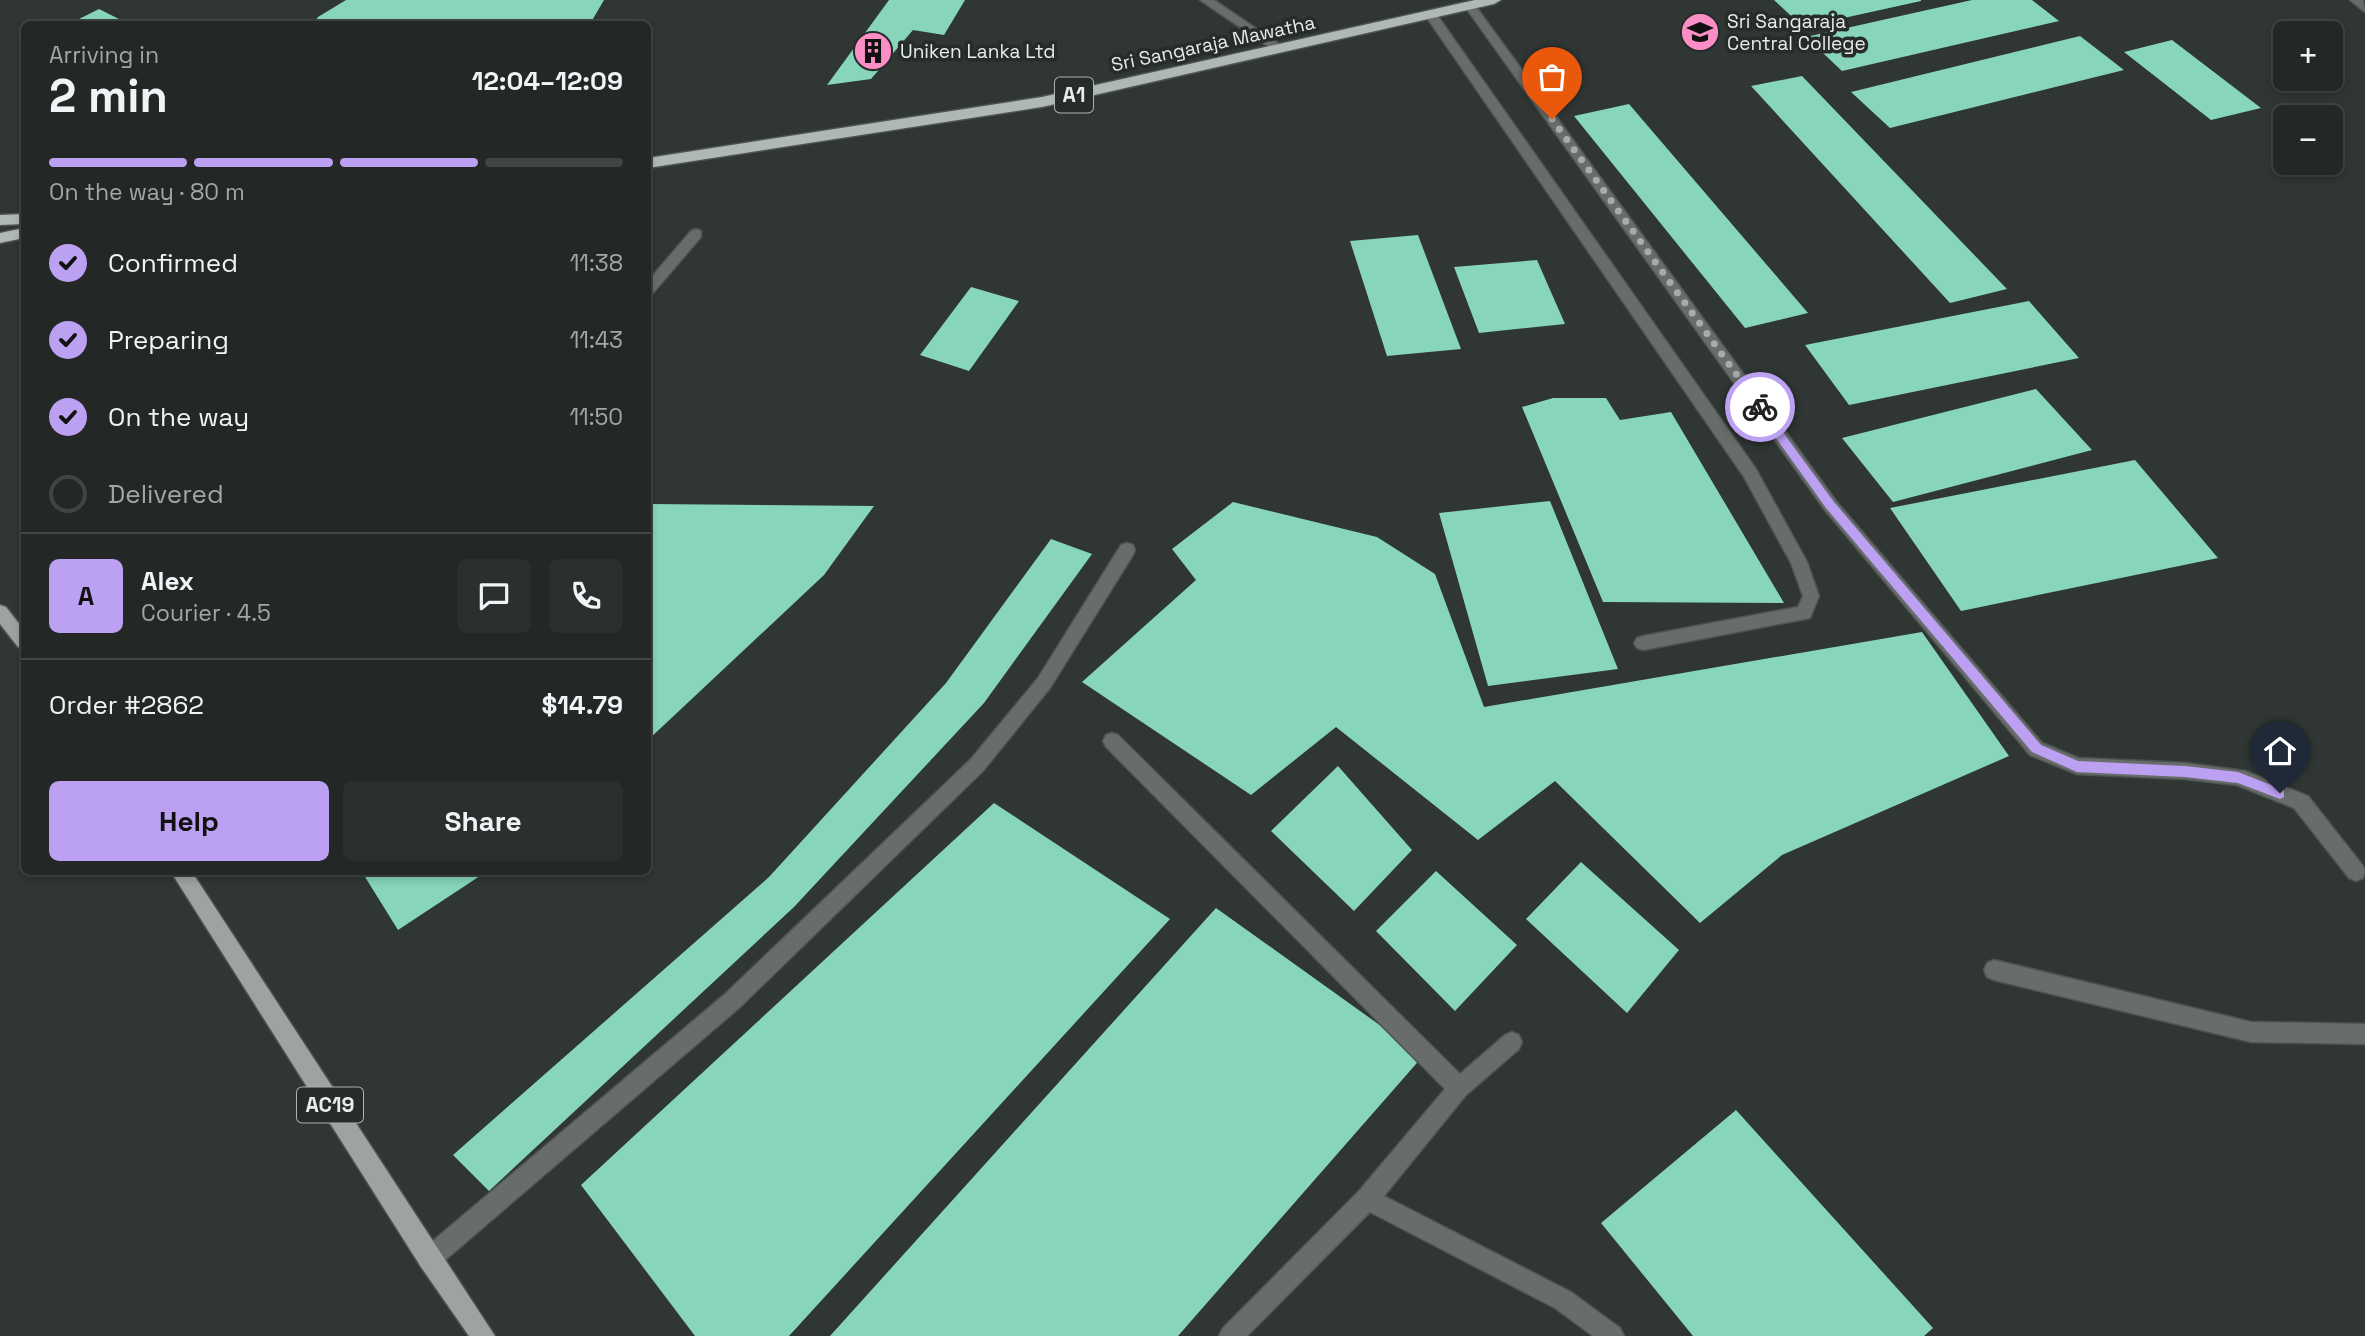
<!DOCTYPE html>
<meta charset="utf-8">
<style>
:root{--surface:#232826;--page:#2b302e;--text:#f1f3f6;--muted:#a3a6a7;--line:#404443;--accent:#bca0f2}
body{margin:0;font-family:"Space Grotesk",sans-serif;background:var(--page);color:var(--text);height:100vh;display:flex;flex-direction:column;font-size:26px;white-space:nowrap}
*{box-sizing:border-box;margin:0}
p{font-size:23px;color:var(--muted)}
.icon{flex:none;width:38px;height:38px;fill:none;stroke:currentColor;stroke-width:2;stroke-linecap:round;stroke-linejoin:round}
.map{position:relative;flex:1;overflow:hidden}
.side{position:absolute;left:21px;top:21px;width:630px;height:854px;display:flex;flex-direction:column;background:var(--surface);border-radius:10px;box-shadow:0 4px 10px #0003,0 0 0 2px var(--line)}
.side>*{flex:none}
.controls{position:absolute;left:2273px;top:21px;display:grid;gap:14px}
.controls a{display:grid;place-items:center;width:70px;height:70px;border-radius:10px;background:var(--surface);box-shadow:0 4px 10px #0003,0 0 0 2px var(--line);font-size:35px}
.pin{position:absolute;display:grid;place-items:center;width:60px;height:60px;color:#fff;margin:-72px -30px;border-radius:50% 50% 50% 0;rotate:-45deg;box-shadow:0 0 7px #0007}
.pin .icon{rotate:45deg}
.courier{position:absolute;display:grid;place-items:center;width:70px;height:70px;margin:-35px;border:5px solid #bca0f2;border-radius:50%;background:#fff;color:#222;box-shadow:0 2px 9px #0007}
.headline em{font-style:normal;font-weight:700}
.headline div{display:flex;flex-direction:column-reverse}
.headline{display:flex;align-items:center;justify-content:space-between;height:119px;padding:0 28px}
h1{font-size:46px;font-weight:700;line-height:52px}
.bar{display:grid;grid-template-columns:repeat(4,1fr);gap:10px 7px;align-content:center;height:84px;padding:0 28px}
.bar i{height:9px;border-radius:5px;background:var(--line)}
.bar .current{background:var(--accent)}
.bar p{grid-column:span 4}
.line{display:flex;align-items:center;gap:18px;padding:0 28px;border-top:2px solid var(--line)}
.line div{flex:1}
.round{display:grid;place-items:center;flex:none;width:74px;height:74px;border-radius:10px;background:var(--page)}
ol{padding:0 28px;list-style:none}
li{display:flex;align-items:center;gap:21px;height:77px}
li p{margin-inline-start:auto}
li .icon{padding:7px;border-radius:50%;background:var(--accent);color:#111;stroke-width:4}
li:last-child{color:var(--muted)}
li i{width:38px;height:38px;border:4px solid var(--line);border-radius:50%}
.primary-button{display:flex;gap:14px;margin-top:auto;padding:14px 28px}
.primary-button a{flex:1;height:80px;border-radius:10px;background:var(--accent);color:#111;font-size:28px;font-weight:700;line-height:80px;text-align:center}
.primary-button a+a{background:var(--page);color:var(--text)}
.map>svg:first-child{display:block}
.building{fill:#87d5ba}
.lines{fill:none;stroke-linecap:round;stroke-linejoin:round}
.minor-casing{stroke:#4d5350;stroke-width:3}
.major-casing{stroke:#4d5350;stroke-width:3}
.highway-casing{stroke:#4d5350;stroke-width:3}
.minor{fill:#686c6a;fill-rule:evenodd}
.major{fill:#9ca3a0;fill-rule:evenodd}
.highway{fill:#b0b8b5;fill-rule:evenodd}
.route{fill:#bca0f2}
.done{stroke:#a7acaa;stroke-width:7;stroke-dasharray:0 12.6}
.labels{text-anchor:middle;stroke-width:7;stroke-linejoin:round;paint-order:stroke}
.far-poi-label{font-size:19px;fill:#e8ecea;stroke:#252c29;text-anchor:start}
.far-street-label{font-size:19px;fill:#e8ecea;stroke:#252c29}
.shield{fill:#252c29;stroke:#aeb2b0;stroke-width:2}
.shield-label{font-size:21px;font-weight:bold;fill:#e8ecea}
</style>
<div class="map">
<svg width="2365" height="1336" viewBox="0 0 2365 1336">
<rect width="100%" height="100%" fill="#2f3633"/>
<path class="building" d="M346,0h258l-14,24h-277l5,-7z
M889,0h76l-21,35 -31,-5 -42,49 -44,6z
M1774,0h147v1l-118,26z
M1972,0h60l27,21 -217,50 -36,-34z
M99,9l24,12 -6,3h-48z
M2080,36l44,34 -234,58 -39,-36z
M2172,40l89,68 -50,12 -87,-68z
M1802,76l205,213 -57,14 -199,-217z
M1629,104l179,209 -63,15 -171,-212z
M1418,235l43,114 -74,7 -37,-115z
M1537,260l28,64 -86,9 -25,-66z
M971,287l48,14 -50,70 -49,-16z
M2029,301l50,57 -230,47 -44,-60z
M2036,389l56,61 -199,52 -51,-64z
M1553,398h53l14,22 51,-8 113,191 -181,-1 -81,-195z
M2135,460l83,98 -257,53 -71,-103z
M1550,501l68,168 -130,17 -49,-173z
M1233,502l144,35 58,37 49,133 438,-75 87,124 -227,99 -82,68 -145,-142 -77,59 -142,-113 -85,68 -169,-113 114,-102 -24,-31z
M648,504l226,2 -50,69 -176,165z
M1051,539l41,15 -108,149 -190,204 -305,284 -36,-36 316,-278 177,-194z
M1338,766l74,84 -58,61 -83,-80z
M994,803l176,116 -381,417h-94l-114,-151z
M1581,862l98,88 -52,63 -101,-94z
M1436,871l81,74 -62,66 -79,-80z
M362,872h124l-88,58z
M1216,908l207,148 -245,280h-348z
M1736,1110l197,218 -9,8h-231l-92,-113z"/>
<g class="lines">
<g class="minor-casing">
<path id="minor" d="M1200,0h14l74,50 -10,3z
M2350,0h13l2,12z
M1466,4h8l362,497 206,242 36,15 107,5 60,8 63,25 55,70 2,5 -2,7 -7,3 -7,-3 -55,-70 -57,-23 -52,-6 -108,-5 -47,-19 -206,-246 -358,-501z
M1427,12h8l321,457 51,93 12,34 -9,22 -167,32 -6,-2 -3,-5 3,-5 6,-2 155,-29 5,-11 -12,-33 -47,-86 -319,-462z
M696,229l5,2v6l-48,56 -5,2v-14l43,-50z
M1127,543l6,2 2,5 -2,5 -83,133 -67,83 -244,237 -302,259 -8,3 -8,-3 -3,-8 3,-8 304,-257 246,-235 67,-81 83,-133z
M1112,733l6,2 342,339 45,-39 7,-3 7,3 3,7 -3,7 -53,46 -82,101 187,96 49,36 4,8h-31l-38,-28 -185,-96 -123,124h-28l4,-8 136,-137 86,-102 -339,-342 -3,-6 3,-6z
M1994,960l257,62 114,2v20l-114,-2 -257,-62 -7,-3 -3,-7 3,-7z"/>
</g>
<g class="major-casing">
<path id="major" d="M0,605l6,2 18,23v19l-6,-2 -18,-23z
M171,872h21l303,464h-26l-48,-69z"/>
</g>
<g class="highway-casing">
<path id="highway" d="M1475,0h26l-7,4 -452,103 -394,61v-10l394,-61z
M24,214v10l-24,1v-10z
M24,228v10l-24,5v-10z"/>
</g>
<use href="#minor" class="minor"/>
<use href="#major" class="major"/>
<use href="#highway" class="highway"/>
</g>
<path class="route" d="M1760,404l3,1 71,97 207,243 37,16 107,5 53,6 46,18v7l-4,2 -42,-16 -53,-6 -108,-5 -45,-20 -206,-244 -70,-98v-5z"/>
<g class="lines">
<path class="done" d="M1552,119l208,288"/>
</g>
<defs>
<g id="school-disc" transform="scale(2.0125)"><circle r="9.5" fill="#fb8fc5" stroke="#252c29"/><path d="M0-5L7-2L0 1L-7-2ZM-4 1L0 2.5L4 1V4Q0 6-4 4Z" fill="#111"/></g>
<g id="building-disc" transform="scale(2.0125)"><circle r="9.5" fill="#fb8fc5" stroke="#252c29"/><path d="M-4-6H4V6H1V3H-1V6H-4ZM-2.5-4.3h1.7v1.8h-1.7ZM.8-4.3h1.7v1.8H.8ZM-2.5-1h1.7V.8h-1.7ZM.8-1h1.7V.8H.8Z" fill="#111"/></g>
</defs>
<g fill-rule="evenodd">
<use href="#school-disc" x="1700" y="32"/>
<use href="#building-disc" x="873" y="51"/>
</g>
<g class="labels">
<g class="far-poi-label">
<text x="1727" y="28">Sri Sangaraja<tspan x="1727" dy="22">Central College</tspan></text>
<text x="900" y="58">Uniken Lanka Ltd</text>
</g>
<g class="far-street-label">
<text transform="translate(1213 43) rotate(-12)" y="7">Sri Sangaraja Mawatha</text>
</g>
<g class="shield">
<rect x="1055" y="77.5" width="38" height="35" rx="5"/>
<rect x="297" y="1087.5" width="66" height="35" rx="5"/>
</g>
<g class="shield-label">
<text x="1074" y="102">A1</text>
<text x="330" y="1112">AC19</text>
</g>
</g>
</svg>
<div class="controls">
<a>+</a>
<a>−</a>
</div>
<div class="pin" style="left:1552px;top:119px;background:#ea580c"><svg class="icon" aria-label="bag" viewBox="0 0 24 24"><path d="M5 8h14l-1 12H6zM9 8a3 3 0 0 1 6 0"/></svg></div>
<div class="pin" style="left:2280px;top:793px;background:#1f2937"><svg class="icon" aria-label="home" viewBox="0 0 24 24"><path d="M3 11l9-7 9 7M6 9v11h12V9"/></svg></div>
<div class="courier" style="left:1760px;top:407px"><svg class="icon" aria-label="bike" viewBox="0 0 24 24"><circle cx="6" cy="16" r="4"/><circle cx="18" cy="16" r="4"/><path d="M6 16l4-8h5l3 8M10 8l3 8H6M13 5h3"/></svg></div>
<section class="side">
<div class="headline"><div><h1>2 min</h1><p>Arriving in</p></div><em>12:04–12:09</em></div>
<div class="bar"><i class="current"></i><i class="current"></i><i class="current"></i><i></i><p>On the way · 80 m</p></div>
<ol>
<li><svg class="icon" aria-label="check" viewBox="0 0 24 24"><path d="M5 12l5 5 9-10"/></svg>Confirmed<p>11:38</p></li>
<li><svg class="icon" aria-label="check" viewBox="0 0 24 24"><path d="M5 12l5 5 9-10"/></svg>Preparing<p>11:43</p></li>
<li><svg class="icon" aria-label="check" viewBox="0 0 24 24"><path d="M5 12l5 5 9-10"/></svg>On the way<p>11:50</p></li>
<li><i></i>Delivered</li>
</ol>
<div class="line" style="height:126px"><b class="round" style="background:var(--accent);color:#111">A</b><div><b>Alex</b><p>Courier · 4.5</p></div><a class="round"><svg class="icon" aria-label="chat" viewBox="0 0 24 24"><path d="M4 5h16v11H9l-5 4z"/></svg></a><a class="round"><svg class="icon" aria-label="phone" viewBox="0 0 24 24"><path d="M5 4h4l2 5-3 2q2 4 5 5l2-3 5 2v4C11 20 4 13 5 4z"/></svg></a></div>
<div class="line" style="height:91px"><div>Order #2862</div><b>$14.79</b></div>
<div class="primary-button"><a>Help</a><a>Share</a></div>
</section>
</div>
